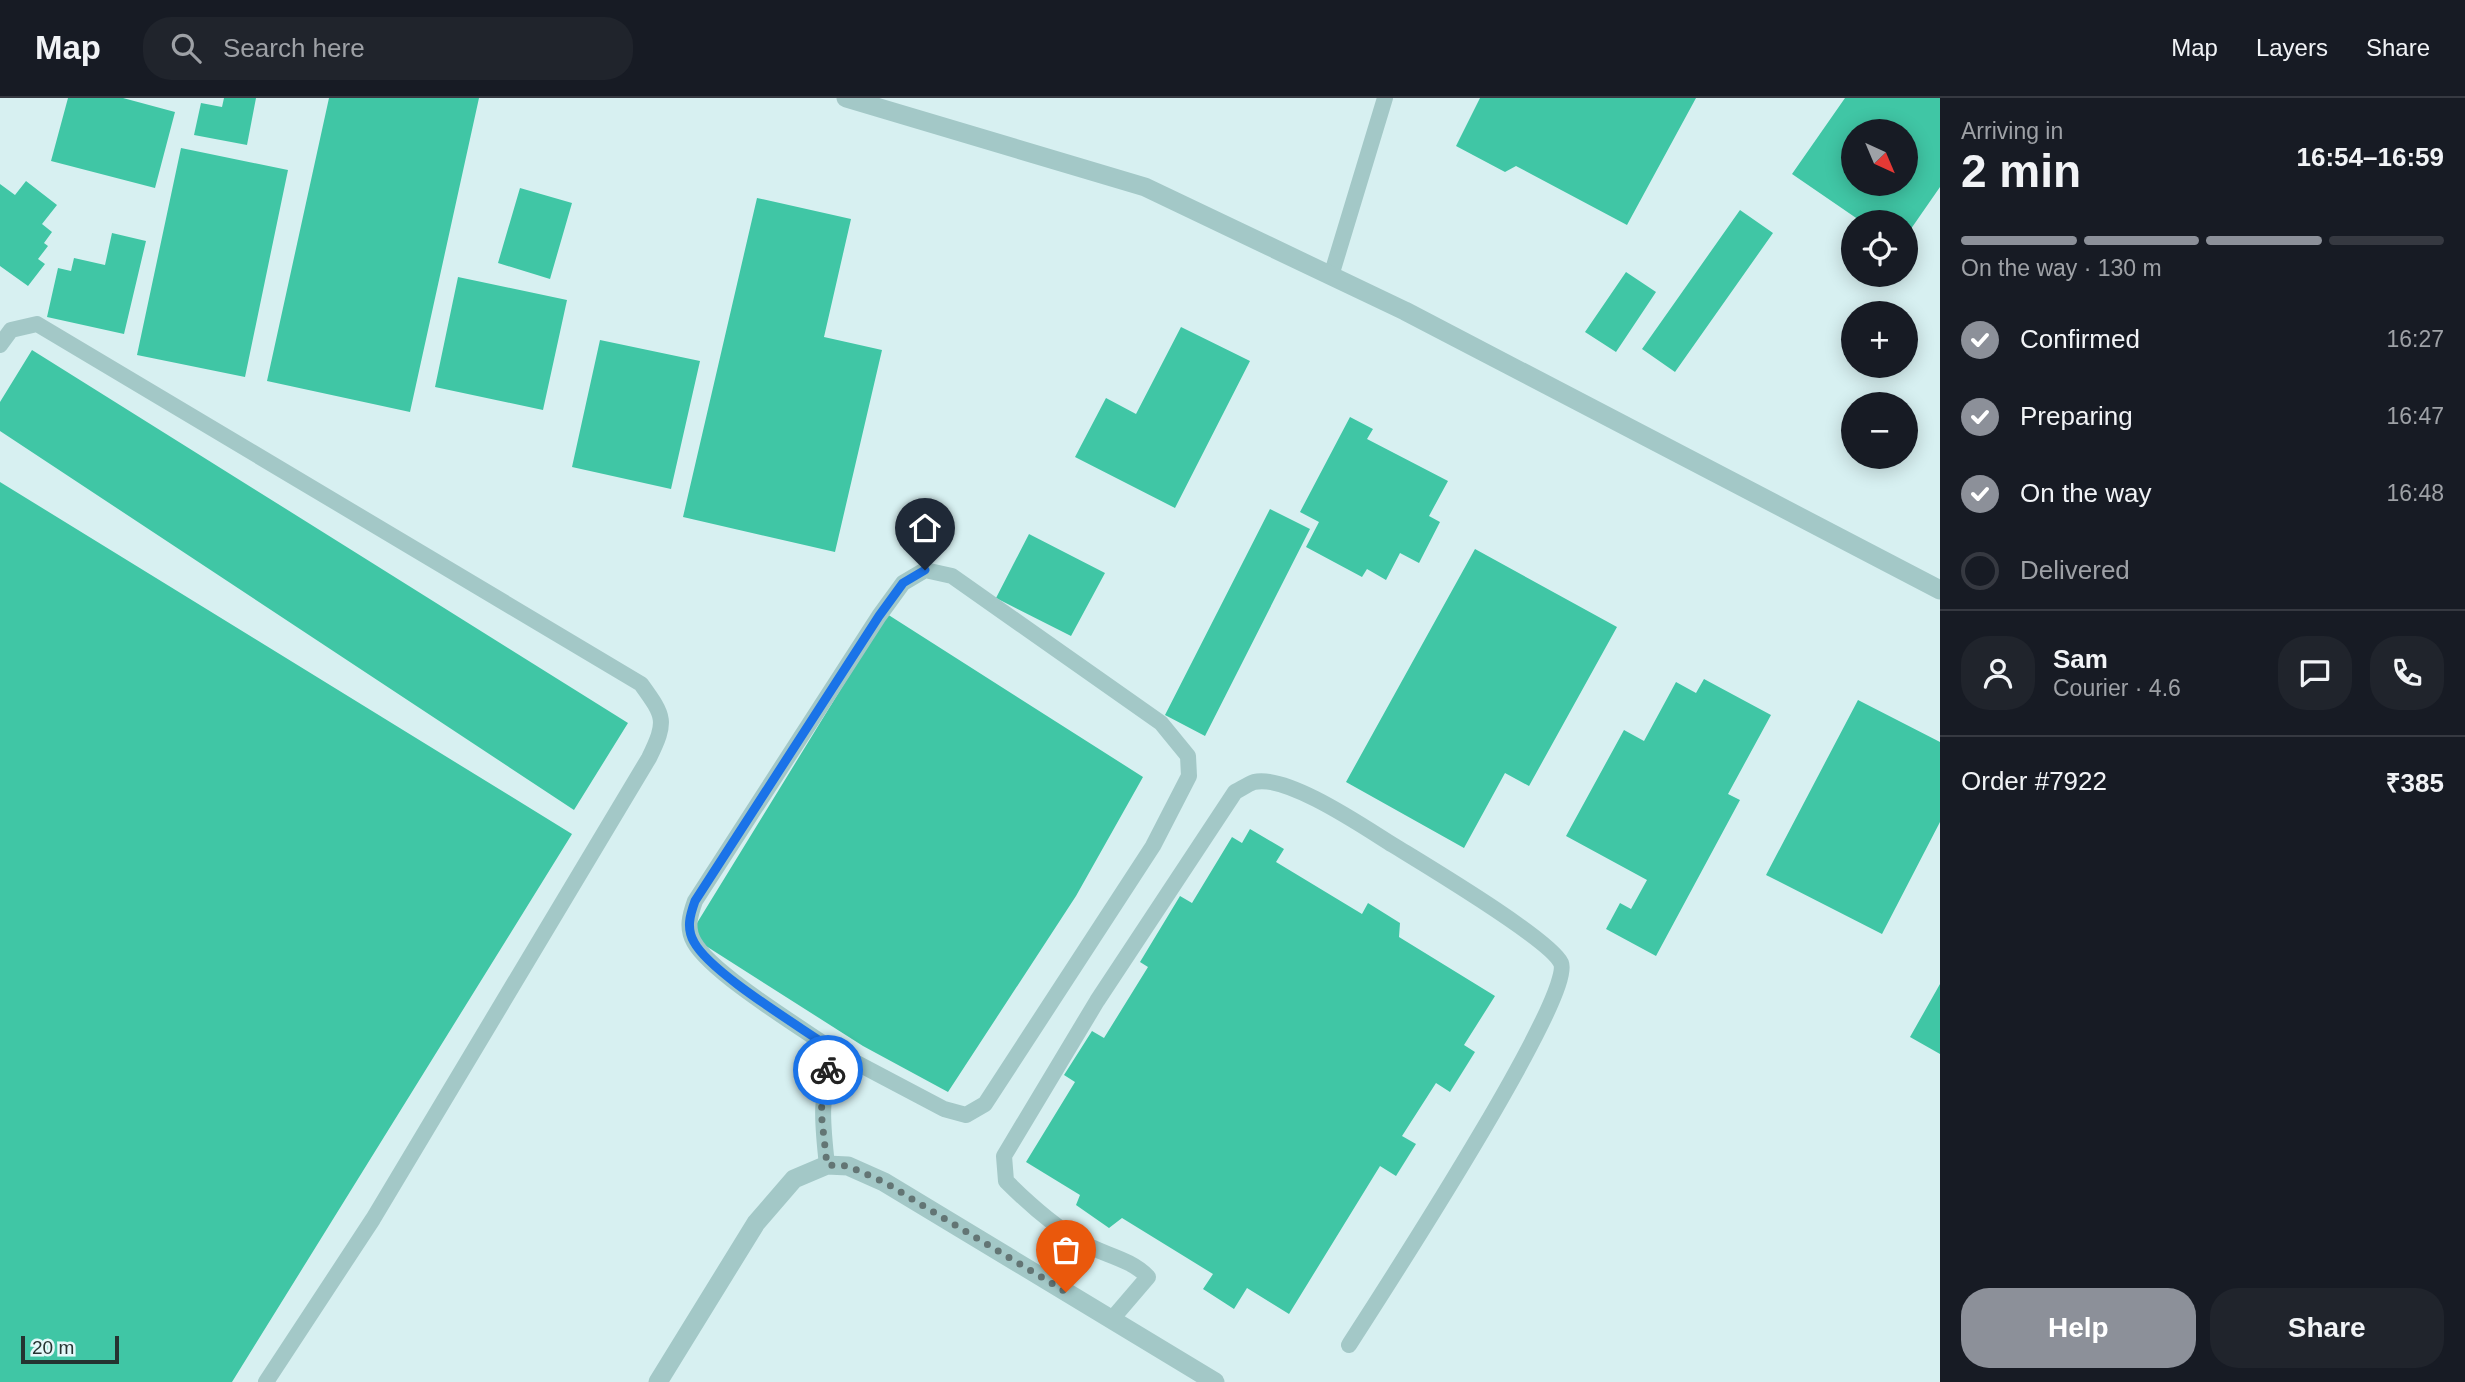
<!DOCTYPE html>
<meta charset="utf-8">
<style>
:root{--surface:#171b24;--page:#20242c;--text:#f1f3f6;--muted:#9ea1a6;--line:#363941;--accent:#8c9099}
body{margin:0;font-family:Helvetica,sans-serif;background:var(--page);color:var(--text);height:100vh;display:flex;flex-direction:column;font-size:26px;white-space:nowrap}
*{box-sizing:border-box;margin:0}
p{font-size:23px;color:var(--muted)}
.icon{flex:none;width:38px;height:38px;fill:none;stroke:currentColor;stroke-width:2;stroke-linecap:round;stroke-linejoin:round}
.map{position:relative;flex:1;overflow:hidden}
.panel{display:flex;flex-direction:column;background:var(--surface);width:525px}
.panel>*{flex:none}
.needle{width:46px;rotate:136deg}
.controls{position:absolute;left:1841px;top:21px;display:grid;gap:14px}
.controls a{display:grid;place-items:center;width:77px;height:77px;border-radius:50%;background:var(--surface);box-shadow:0 4px 18px #0003;font-size:35px}
.scale{position:absolute;left:21px;bottom:18px;width:98px;box-sizing:border-box;padding-left:7px;border:4px solid #253331;border-top:0;font-size:19px;line-height:24px;white-space:nowrap;color:#253331;-webkit-text-stroke:5px #e3f8f9;paint-order:stroke}
.pin{position:absolute;display:grid;place-items:center;width:60px;height:60px;color:#fff;margin:-72px -30px;border-radius:50% 50% 50% 0;rotate:-45deg;box-shadow:0 0 7px #0007}
.pin .icon{rotate:45deg}
.courier{position:absolute;display:grid;place-items:center;width:70px;height:70px;margin:-35px;border:5px solid #1a73e8;border-radius:50%;background:#fff;color:#222;box-shadow:0 2px 9px #0007}
.head em{font-style:normal;font-weight:800}
.head div{display:flex;flex-direction:column-reverse}
.head{display:flex;align-items:center;justify-content:space-between;height:119px;padding:0 21px}
h1{font-size:46px;font-weight:800;line-height:52px}
.bar{display:grid;grid-template-columns:repeat(4,1fr);gap:10px 7px;align-content:center;height:84px;padding:0 21px}
.bar i{height:9px;border-radius:5px;background:var(--line)}
.bar .active{background:var(--accent)}
.bar p{grid-column:span 4}
.line{display:flex;align-items:center;gap:18px;padding:0 21px;border-top:2px solid var(--line)}
.line div{flex:1}
.round{display:grid;place-items:center;flex:none;width:74px;height:74px;border-radius:28px;background:var(--page)}
ol{padding:0 21px;list-style:none}
li{display:flex;align-items:center;gap:21px;height:77px}
li p{margin-inline-start:auto}
li .icon{padding:7px;border-radius:50%;background:var(--accent);color:#fff;stroke-width:4}
li:last-child{color:var(--muted)}
li i{width:38px;height:38px;border:4px solid var(--line);border-radius:50%}
.button{display:flex;gap:14px;margin-top:auto;padding:14px 21px}
.button a{flex:1;height:80px;border-radius:28px;background:var(--accent);color:#fff;font-size:28px;font-weight:800;line-height:80px;text-align:center}
.button a+a{background:var(--page);color:var(--text)}
header{display:flex;align-items:center;gap:42px;box-sizing:border-box;height:98px;padding:0 35px;background:var(--surface);border-bottom:2px solid var(--line)}
header strong{font-size:33px}
nav{display:flex;gap:38px;margin-inline-start:auto;font-size:24px}
.search{width:490px;height:63px;background:var(--page);display:flex;align-items:center;gap:18px;box-sizing:border-box;padding:0 24px;border-radius:28px;color:var(--muted);font-size:26px}
main{display:flex;flex:1;min-height:0}
.map>svg:first-child{display:block}
.building{fill:#40c6a5;fill-rule:evenodd}
.lines{fill:none;stroke-linecap:round;stroke-linejoin:round}
.service{stroke:#a3c8c7;stroke-width:16}
.minor{stroke:#a3c8c7;stroke-width:19}
.done{stroke:#637574;stroke-width:7;stroke-dasharray:0 12.6}
.route{stroke:#1a73e8;stroke-width:9}
</style>
<header>
<strong>Map</strong>
<div class="search"><svg class="icon" aria-label="search" viewBox="0 0 24 24"><circle cx="10" cy="10" r="6"/><path d="M15 15l6 6"/></svg>Search here</div>
<nav><a>Map</a><a>Layers</a><a>Share</a></nav>
</header>
<main>
<div class="map">
<svg width="1940" height="1284" viewBox="0 0 1940 1284">
<rect width="100%" height="100%" fill="#d7f0f1"/>
<path class="building" d="M68,0h55l52,14 -20,76 -104,-27z
M224,0h32l-9,47 -53,-10 7,-32 21,4z
M329,0h150l-69,314 -143,-31z
M1480,0h216l-69,127 -111,-59 -11,6 -49,-26z
M1845,0h95v89l-34,49v-14h-44l-70,-48zM1853,33h53v53h-53z
M181,50l107,22 -43,207 -108,-22z
M26,83l31,24 -15,19 10,8 -8,11 4,3 -10,13 7,5 -17,22 -28,-20v-82l15,11z
M520,90l52,15 -22,76 -52,-16z
M757,100l94,21 -27,118 58,13 -47,202 -152,-35z
M1740,112l33,23 -98,139 -33,-23z
M112,135l34,8 -22,93 -77,-17 11,-49 13,3 3,-13 31,7z
M1626,174l30,20 -40,60 -31,-20z
M458,179l109,23 -24,110 -108,-23z
M1181,229l69,34 -75,147 -100,-51 31,-59 30,16z
M600,242l100,21 -29,128 -99,-22z
M32,252l596,373 -54,87 -574,-379v-29z
M1350,319l23,12 -6,10 81,42 -19,35 11,6 -21,41 -19,-10 -14,27 -19,-11 -5,8 -56,-30 13,-25 -19,-10z
M0,384l572,352 -340,548h-232z
M1270,411l40,20 -105,207 -40,-21z
M1029,436l76,39 -34,63 -75,-38z
M1475,451l142,78 -88,159 -24,-13 -41,75 -118,-66z
M887,516l256,163 -67,119 -128,196 -85,-46 -168,-107 2,-16z
M1704,581l67,36 -43,79 12,6 -84,156 -50,-27 14,-26 11,6 16,-29 -81,-44 58,-106 20,11 32,-59 20,11z
M1858,602l82,42v80l-58,112 -116,-59z
M1250,731l34,20 -8,13 86,52 6,-11 32,20 -1,14 96,59 -31,49 11,7 -25,40 -14,-9 -34,53 14,8 -20,32 -16,-10 -91,148 -42,-26 -13,21 -31,-20 10,-15 -91,-56 -13,10 -33,-23 4,-10 -54,-33 49,-80 -11,-7 28,-44 12,7 44,-71 -8,-5 40,-66 12,7 40,-66 10,6z
M1940,886v70l-30,-17z"/>
<g class="lines">
<path class="service" d="M1331,178l54,-178
M0,247l11,-15 26,-6 604,360c24,33 26,37 8,74l-276,461 -107,163
M827,1067c-5,-44 -8,-71 9,-113l108,57 22,6 19,-11 168,-258 36,-70 -1,-20 -27,-33 -209,-147 -27,-6 -22,13 -24,33 -184,285c-5,14 -9,27 -1,41 18,32 108,86 142,110
M1112,1221l36,-42c-18,-19 -45,-22 -67,-35 -27,-16 -53,-39 -75,-61l-2,-25 93,-155 138,-209c6,-3 13,-8 19,-10 33,-8 110,45 139,63 29,18 157,94 168,118 14,34 -182,335 -212,382"/>
<path class="minor" d="M846,0l299,89 260,124 535,279
M658,1284l98,-159 38,-44 33,-14 21,1 36,16 331,200"/>
</g>
<g class="lines">
<path class="done" d="M828,972l-7,41 6,54 21,1 36,16 182,110"/>
<path class="route" d="M828,972l8,-18c-33,-24 -125,-78 -142,-110 -8,-14 -4,-27 1,-41l184,-285 24,-33 22,-13"/>
</g>
</svg>
<div class="controls">
<a><svg class="needle" viewBox="-14 -14 28 28"><path d="M0-13l5 13h-10z" fill="#e53935"/><path d="M0 13l5-13h-10z" fill="#9ea1a6"/></svg></a>
<a><svg class="icon" aria-label="locate" viewBox="0 0 24 24"><circle cx="12" cy="12" r="6"/><path d="M12 2v4M12 18v4M2 12h4M18 12h4"/></svg></a>
<a>+</a>
<a>−</a>
</div>
<div class="scale">20 m</div>
<div class="pin" style="left:1066px;top:1194px;background:#ea580c"><svg class="icon" aria-label="bag" viewBox="0 0 24 24"><path d="M5 8h14l-1 12H6zM9 8a3 3 0 0 1 6 0"/></svg></div>
<div class="pin" style="left:925px;top:472px;background:#1f2937"><svg class="icon" aria-label="home" viewBox="0 0 24 24"><path d="M3 11l9-7 9 7M6 9v11h12V9"/></svg></div>
<div class="courier" style="left:828px;top:972px"><svg class="icon" aria-label="bike" viewBox="0 0 24 24"><circle cx="6" cy="16" r="4"/><circle cx="18" cy="16" r="4"/><path d="M6 16l4-8h5l3 8M10 8l3 8H6M13 5h3"/></svg></div>
</div>
<section class="panel">
<div class="head"><div><h1>2 min</h1><p>Arriving in</p></div><em>16:54–16:59</em></div>
<div class="bar"><i class="active"></i><i class="active"></i><i class="active"></i><i></i><p>On the way · 130 m</p></div>
<ol>
<li><svg class="icon" aria-label="check" viewBox="0 0 24 24"><path d="M5 12l5 5 9-10"/></svg>Confirmed<p>16:27</p></li>
<li><svg class="icon" aria-label="check" viewBox="0 0 24 24"><path d="M5 12l5 5 9-10"/></svg>Preparing<p>16:47</p></li>
<li><svg class="icon" aria-label="check" viewBox="0 0 24 24"><path d="M5 12l5 5 9-10"/></svg>On the way<p>16:48</p></li>
<li><i></i>Delivered</li>
</ol>
<div class="line" style="height:126px"><a class="round"><svg class="icon" aria-label="person" viewBox="0 0 24 24"><circle cx="12" cy="8" r="4"/><path d="M4 21q1-7 8-7t8 7"/></svg></a><div><b>Sam</b><p>Courier · 4.6</p></div><a class="round"><svg class="icon" aria-label="chat" viewBox="0 0 24 24"><path d="M4 5h16v11H9l-5 4z"/></svg></a><a class="round"><svg class="icon" aria-label="phone" viewBox="0 0 24 24"><path d="M5 4h4l2 5-3 2q2 4 5 5l2-3 5 2v4C11 20 4 13 5 4z"/></svg></a></div>
<div class="line" style="height:91px"><div>Order #7922</div><b>₹385</b></div>
<div class="button"><a>Help</a><a>Share</a></div>
</section>
</main>
